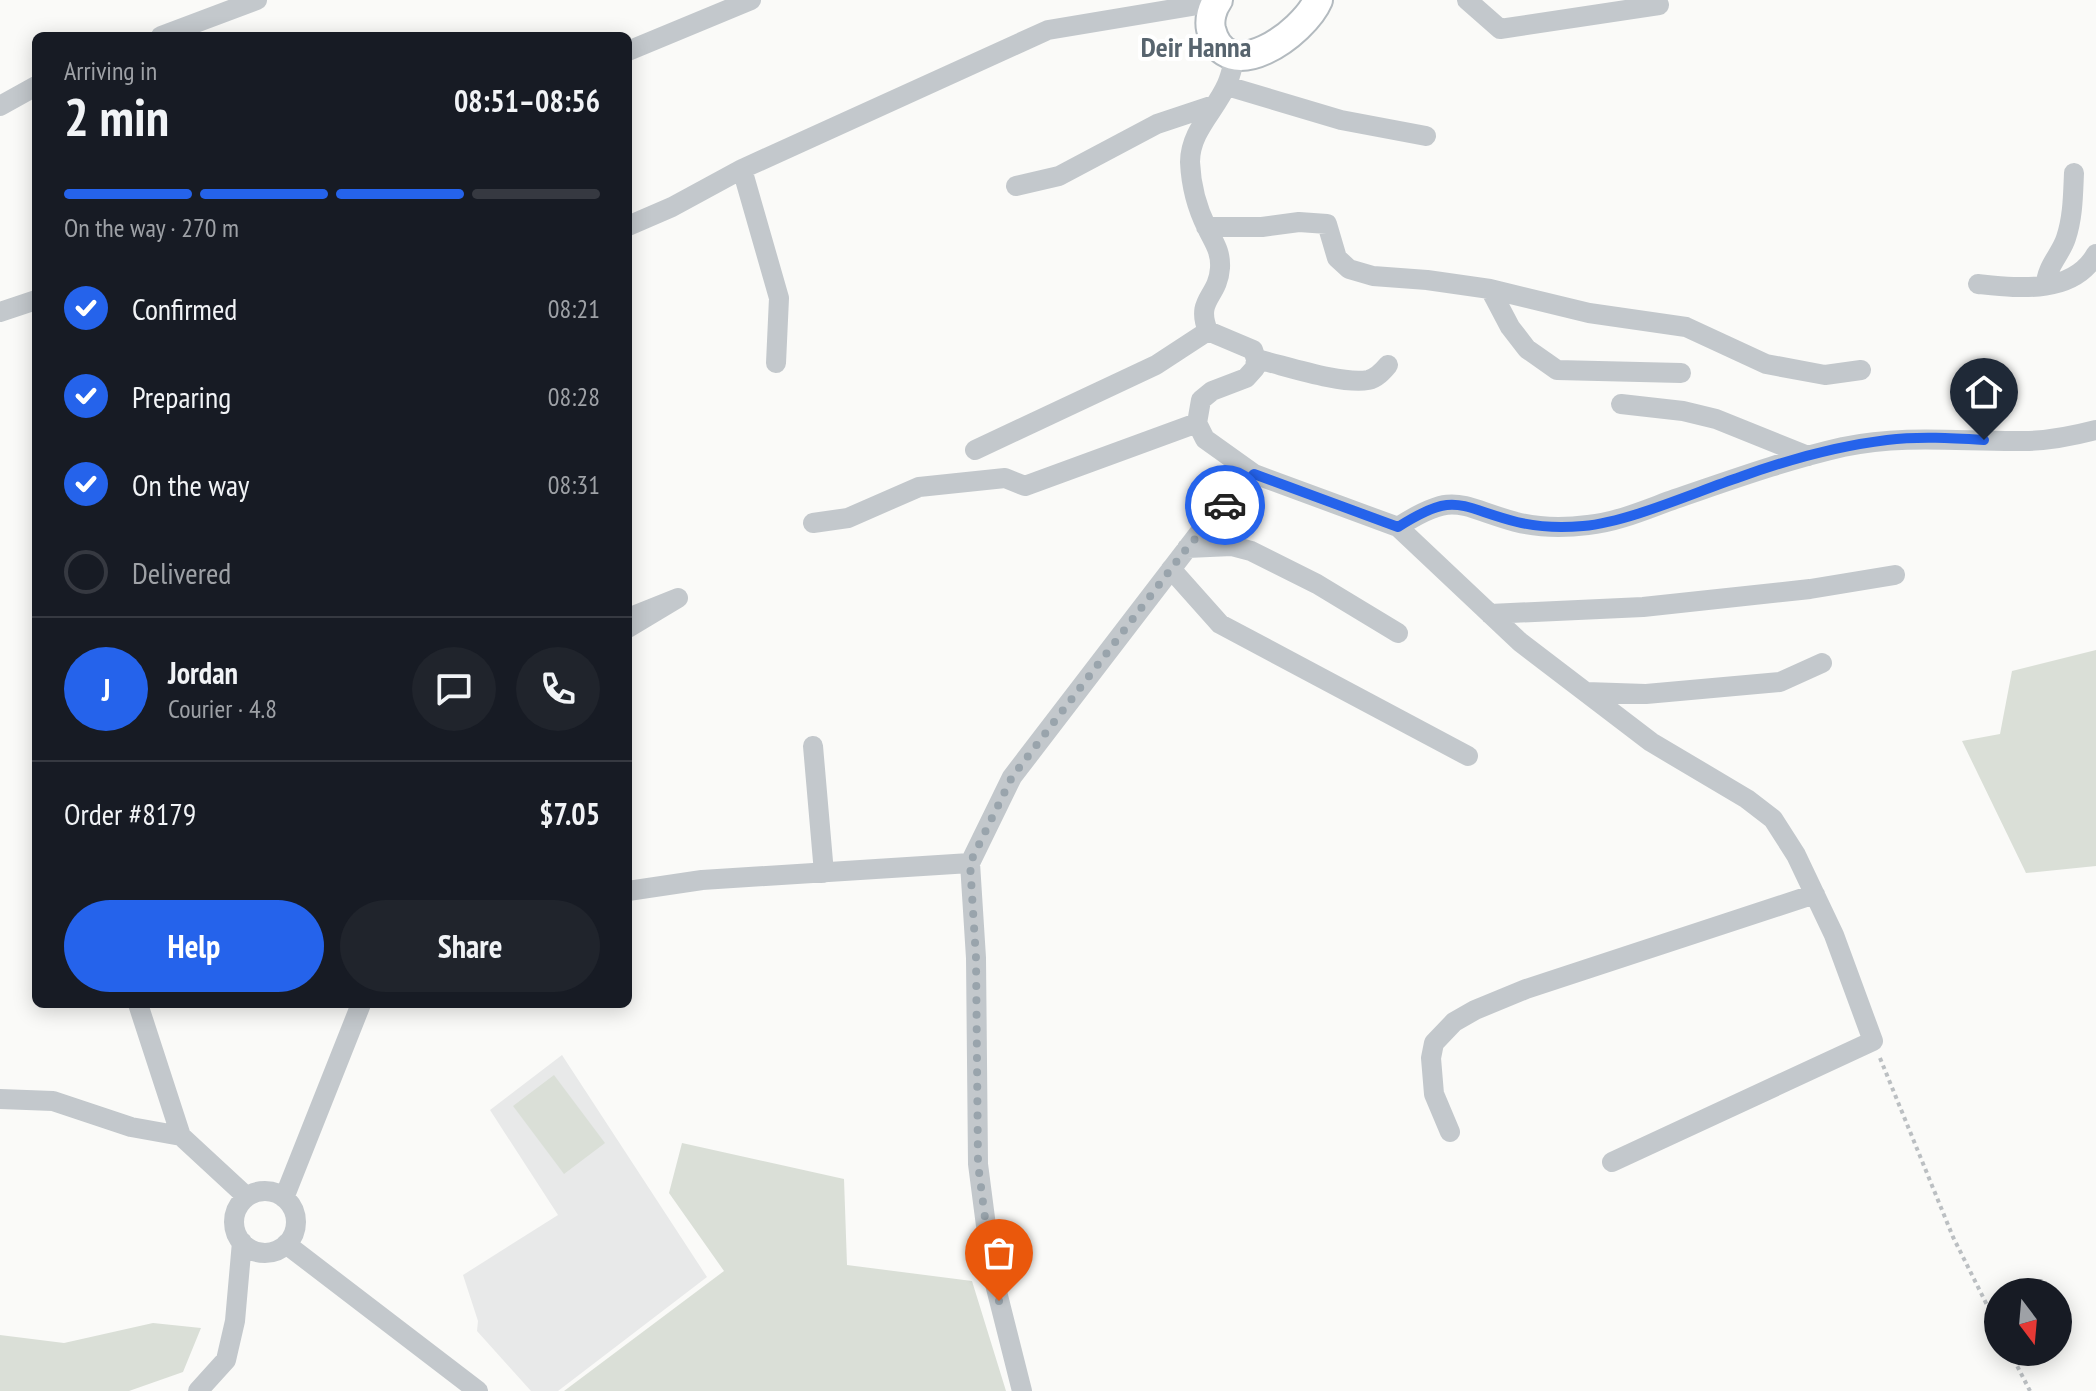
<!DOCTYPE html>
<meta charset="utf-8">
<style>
:root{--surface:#171b24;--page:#20242c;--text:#f1f3f6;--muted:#9ea1a6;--line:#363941;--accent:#2563eb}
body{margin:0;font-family:"PT Sans Narrow",sans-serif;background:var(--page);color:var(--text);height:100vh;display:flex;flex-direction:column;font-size:30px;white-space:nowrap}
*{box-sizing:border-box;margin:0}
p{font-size:26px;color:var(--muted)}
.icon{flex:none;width:44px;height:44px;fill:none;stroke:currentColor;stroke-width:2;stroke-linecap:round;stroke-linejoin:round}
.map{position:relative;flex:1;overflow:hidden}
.side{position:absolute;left:32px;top:32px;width:600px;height:976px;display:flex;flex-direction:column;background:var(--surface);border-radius:12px;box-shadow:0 4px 20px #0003}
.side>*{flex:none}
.needle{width:52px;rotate:164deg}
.tools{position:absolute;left:1984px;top:1278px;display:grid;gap:16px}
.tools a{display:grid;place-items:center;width:88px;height:88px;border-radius:50%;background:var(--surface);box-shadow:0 4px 20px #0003;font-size:40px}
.pin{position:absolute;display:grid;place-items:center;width:68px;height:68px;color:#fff;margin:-82px -34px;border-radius:50% 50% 50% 0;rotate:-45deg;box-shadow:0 0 8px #0007}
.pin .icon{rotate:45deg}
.courier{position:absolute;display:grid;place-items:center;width:80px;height:80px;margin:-40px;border:6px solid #2563eb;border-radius:50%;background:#fff;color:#222;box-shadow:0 2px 10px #0007}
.head em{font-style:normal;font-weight:700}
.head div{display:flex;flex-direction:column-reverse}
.head{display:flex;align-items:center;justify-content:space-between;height:136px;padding:0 32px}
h1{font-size:52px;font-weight:700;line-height:60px}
.bar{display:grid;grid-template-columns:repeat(4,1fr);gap:12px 8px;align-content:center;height:96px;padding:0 32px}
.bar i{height:10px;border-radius:6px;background:var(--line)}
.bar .on{background:var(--accent)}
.bar p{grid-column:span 4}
.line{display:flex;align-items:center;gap:20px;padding:0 32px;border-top:2px solid var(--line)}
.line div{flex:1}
.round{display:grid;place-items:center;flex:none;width:84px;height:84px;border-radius:42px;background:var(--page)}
ol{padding:0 32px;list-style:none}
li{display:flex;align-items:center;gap:24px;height:88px}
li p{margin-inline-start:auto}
li .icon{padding:8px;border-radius:50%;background:var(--accent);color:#fff;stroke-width:4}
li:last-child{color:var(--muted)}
li i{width:44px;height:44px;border:4px solid var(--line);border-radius:50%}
.cta{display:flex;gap:16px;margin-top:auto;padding:16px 32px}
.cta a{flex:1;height:92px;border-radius:48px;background:var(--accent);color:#fff;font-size:32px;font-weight:700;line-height:92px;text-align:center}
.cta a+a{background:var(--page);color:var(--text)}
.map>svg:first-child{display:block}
.built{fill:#e8e9e9}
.green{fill:#dadfd7}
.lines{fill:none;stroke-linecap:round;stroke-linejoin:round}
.secondary-casing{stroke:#b3babf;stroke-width:32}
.path{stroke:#bbbfc2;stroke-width:4;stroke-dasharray:4 4;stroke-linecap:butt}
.street{stroke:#c3c8cc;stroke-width:20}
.secondary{stroke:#fff;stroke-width:28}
.done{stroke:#99a4ac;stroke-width:8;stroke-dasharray:0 14.4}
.route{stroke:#2563eb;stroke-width:10}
.labels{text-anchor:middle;stroke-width:8;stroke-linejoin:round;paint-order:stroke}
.quarter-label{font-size:28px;font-weight:bold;fill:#57646e;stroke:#fff}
</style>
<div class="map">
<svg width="2096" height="1391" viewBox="0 0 2096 1391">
<rect width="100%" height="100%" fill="#fafaf8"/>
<path class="built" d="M562,1055l145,222 -149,114h-27l-54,-60 1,-10 -15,-46 95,-60 -68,-105z"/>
<path class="green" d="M2096,650v216l-70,7 -64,-132 38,-7 12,-63z
M554,1075l51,68 -41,31 -51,-68z
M682,1143l162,36 3,86 125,16 34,110h-442l160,-120 -55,-78z
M153,1323l48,5 -18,44 -54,19h-129v-56l64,8z"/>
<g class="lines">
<g class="secondary-casing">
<path id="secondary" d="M1218,0c-6,8 -9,20 -7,29 15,61 93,4 107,-29"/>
</g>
<path class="path" d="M1880,1058l73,179 45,90
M2010,1352l20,39"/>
<path class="street" d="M1467,0l33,29 159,-24
M161,36l96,-36
M628,51l123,-51
M1236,54c-3,10 -5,21 -9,30 -11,26 -37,47 -37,78 1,22 7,46 17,66 7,15 14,23 13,40 -2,30 -25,31 -12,63l45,19 3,9 -1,9 -9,10 -34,13 -11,9 -4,23 8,16 49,35 144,53 122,115 131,100 96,57 26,20 23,36 38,80 39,106 -261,121
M1227,86l114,34 85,16
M0,106l36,-20
M742,169l37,129 -3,65
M1016,186l43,-10 98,-52 57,-19
M628,226l44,-19 70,-38 306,-139 168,-28
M1206,227h56l37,-5 28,2 10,34 12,11 24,7 54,4 63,9 99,24 97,14 80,37 59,11 36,-5
M1978,284c40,4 95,11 118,-30
M2046,285c0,-18 15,-31 20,-47 7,-21 7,-43 8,-65
M1490,289l20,38 17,22 30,21 124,3
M0,312l36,-12
M1256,359c27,6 86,26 112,21 9,-2 15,-9 20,-15
M1621,404l62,7 33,8 92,37
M975,450l181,-85 52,-34
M813,523l35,-5 71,-31 86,-9 20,8 172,-63
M1398,527c57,-37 60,-21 118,-5 24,6 48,6 72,3 30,-3 59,-16 87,-26 56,-19 111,-39 168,-52 64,-13 118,-5 181,-6 25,0 49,-5 72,-11
M1187,548l45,-2 19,5 66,33 81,49
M1171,569l49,55 248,132
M1490,614l153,-7 167,-18 85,-14
M628,618l50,-20 -50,30
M1586,692l60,2 134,-12 42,-19
M813,746l11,127
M628,891l74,-11 268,-17
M138,1004l43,132 66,61
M0,1099l53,2 78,26 50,9
M1450,1132l-16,-38 -3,-36 3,-15 20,-21 21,-12 51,-21 289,-95
M234 1222a31 31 0 1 1 62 0a31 31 0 1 1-62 0Z
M284,1198l77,-194
M286,1244l192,147
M198,1391l28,-31 9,-39 7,-79
M1022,1391l-30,-119 -14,-108 -2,-206 -6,-95 42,-86 190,-248 52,-55"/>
<use href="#secondary" class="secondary"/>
</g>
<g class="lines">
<path class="done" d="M999,1301l-7,-29 -14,-108 -2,-206 -6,-95 42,-86 175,-229 38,-43"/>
<path class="route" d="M1225,505l29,-31 144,53c58,-37 60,-20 119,-5 21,5 44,6 66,4 46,-4 112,-34 157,-49 47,-17 97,-31 147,-37 32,-4 65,-2 97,0"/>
</g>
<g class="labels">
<g class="quarter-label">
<text x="1196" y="57">Deir Hanna</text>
</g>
</g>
</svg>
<div class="tools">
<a><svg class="needle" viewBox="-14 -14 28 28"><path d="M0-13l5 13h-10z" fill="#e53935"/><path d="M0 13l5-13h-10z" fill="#9ea1a6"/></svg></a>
</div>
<div class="pin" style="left:999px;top:1301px;background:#ea580c"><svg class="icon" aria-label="bag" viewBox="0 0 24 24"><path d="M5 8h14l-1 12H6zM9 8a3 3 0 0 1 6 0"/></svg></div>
<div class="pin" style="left:1984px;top:440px;background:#1f2937"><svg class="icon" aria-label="home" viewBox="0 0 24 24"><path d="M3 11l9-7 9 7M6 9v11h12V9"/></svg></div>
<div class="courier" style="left:1225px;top:505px"><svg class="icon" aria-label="car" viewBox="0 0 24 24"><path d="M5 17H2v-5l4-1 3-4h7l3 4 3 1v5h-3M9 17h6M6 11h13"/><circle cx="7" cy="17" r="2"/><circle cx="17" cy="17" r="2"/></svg></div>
<section class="side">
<div class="head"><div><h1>2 min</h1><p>Arriving in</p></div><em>08:51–08:56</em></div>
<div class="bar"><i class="on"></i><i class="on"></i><i class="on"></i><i></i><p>On the way · 270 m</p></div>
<ol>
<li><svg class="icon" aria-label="check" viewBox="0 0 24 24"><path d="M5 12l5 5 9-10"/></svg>Confirmed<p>08:21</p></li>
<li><svg class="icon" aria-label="check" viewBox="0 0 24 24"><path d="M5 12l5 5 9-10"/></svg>Preparing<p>08:28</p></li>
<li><svg class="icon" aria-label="check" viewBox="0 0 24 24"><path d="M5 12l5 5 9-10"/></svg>On the way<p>08:31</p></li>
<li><i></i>Delivered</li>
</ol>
<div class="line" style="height:144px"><b class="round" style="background:var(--accent);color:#fff">J</b><div><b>Jordan</b><p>Courier · 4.8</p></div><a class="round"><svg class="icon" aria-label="chat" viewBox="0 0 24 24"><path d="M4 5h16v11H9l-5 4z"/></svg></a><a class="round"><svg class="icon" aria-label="phone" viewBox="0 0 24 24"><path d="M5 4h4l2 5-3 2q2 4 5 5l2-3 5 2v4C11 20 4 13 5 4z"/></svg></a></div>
<div class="line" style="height:104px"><div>Order #8179</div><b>$7.05</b></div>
<div class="cta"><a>Help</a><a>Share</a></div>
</section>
</div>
